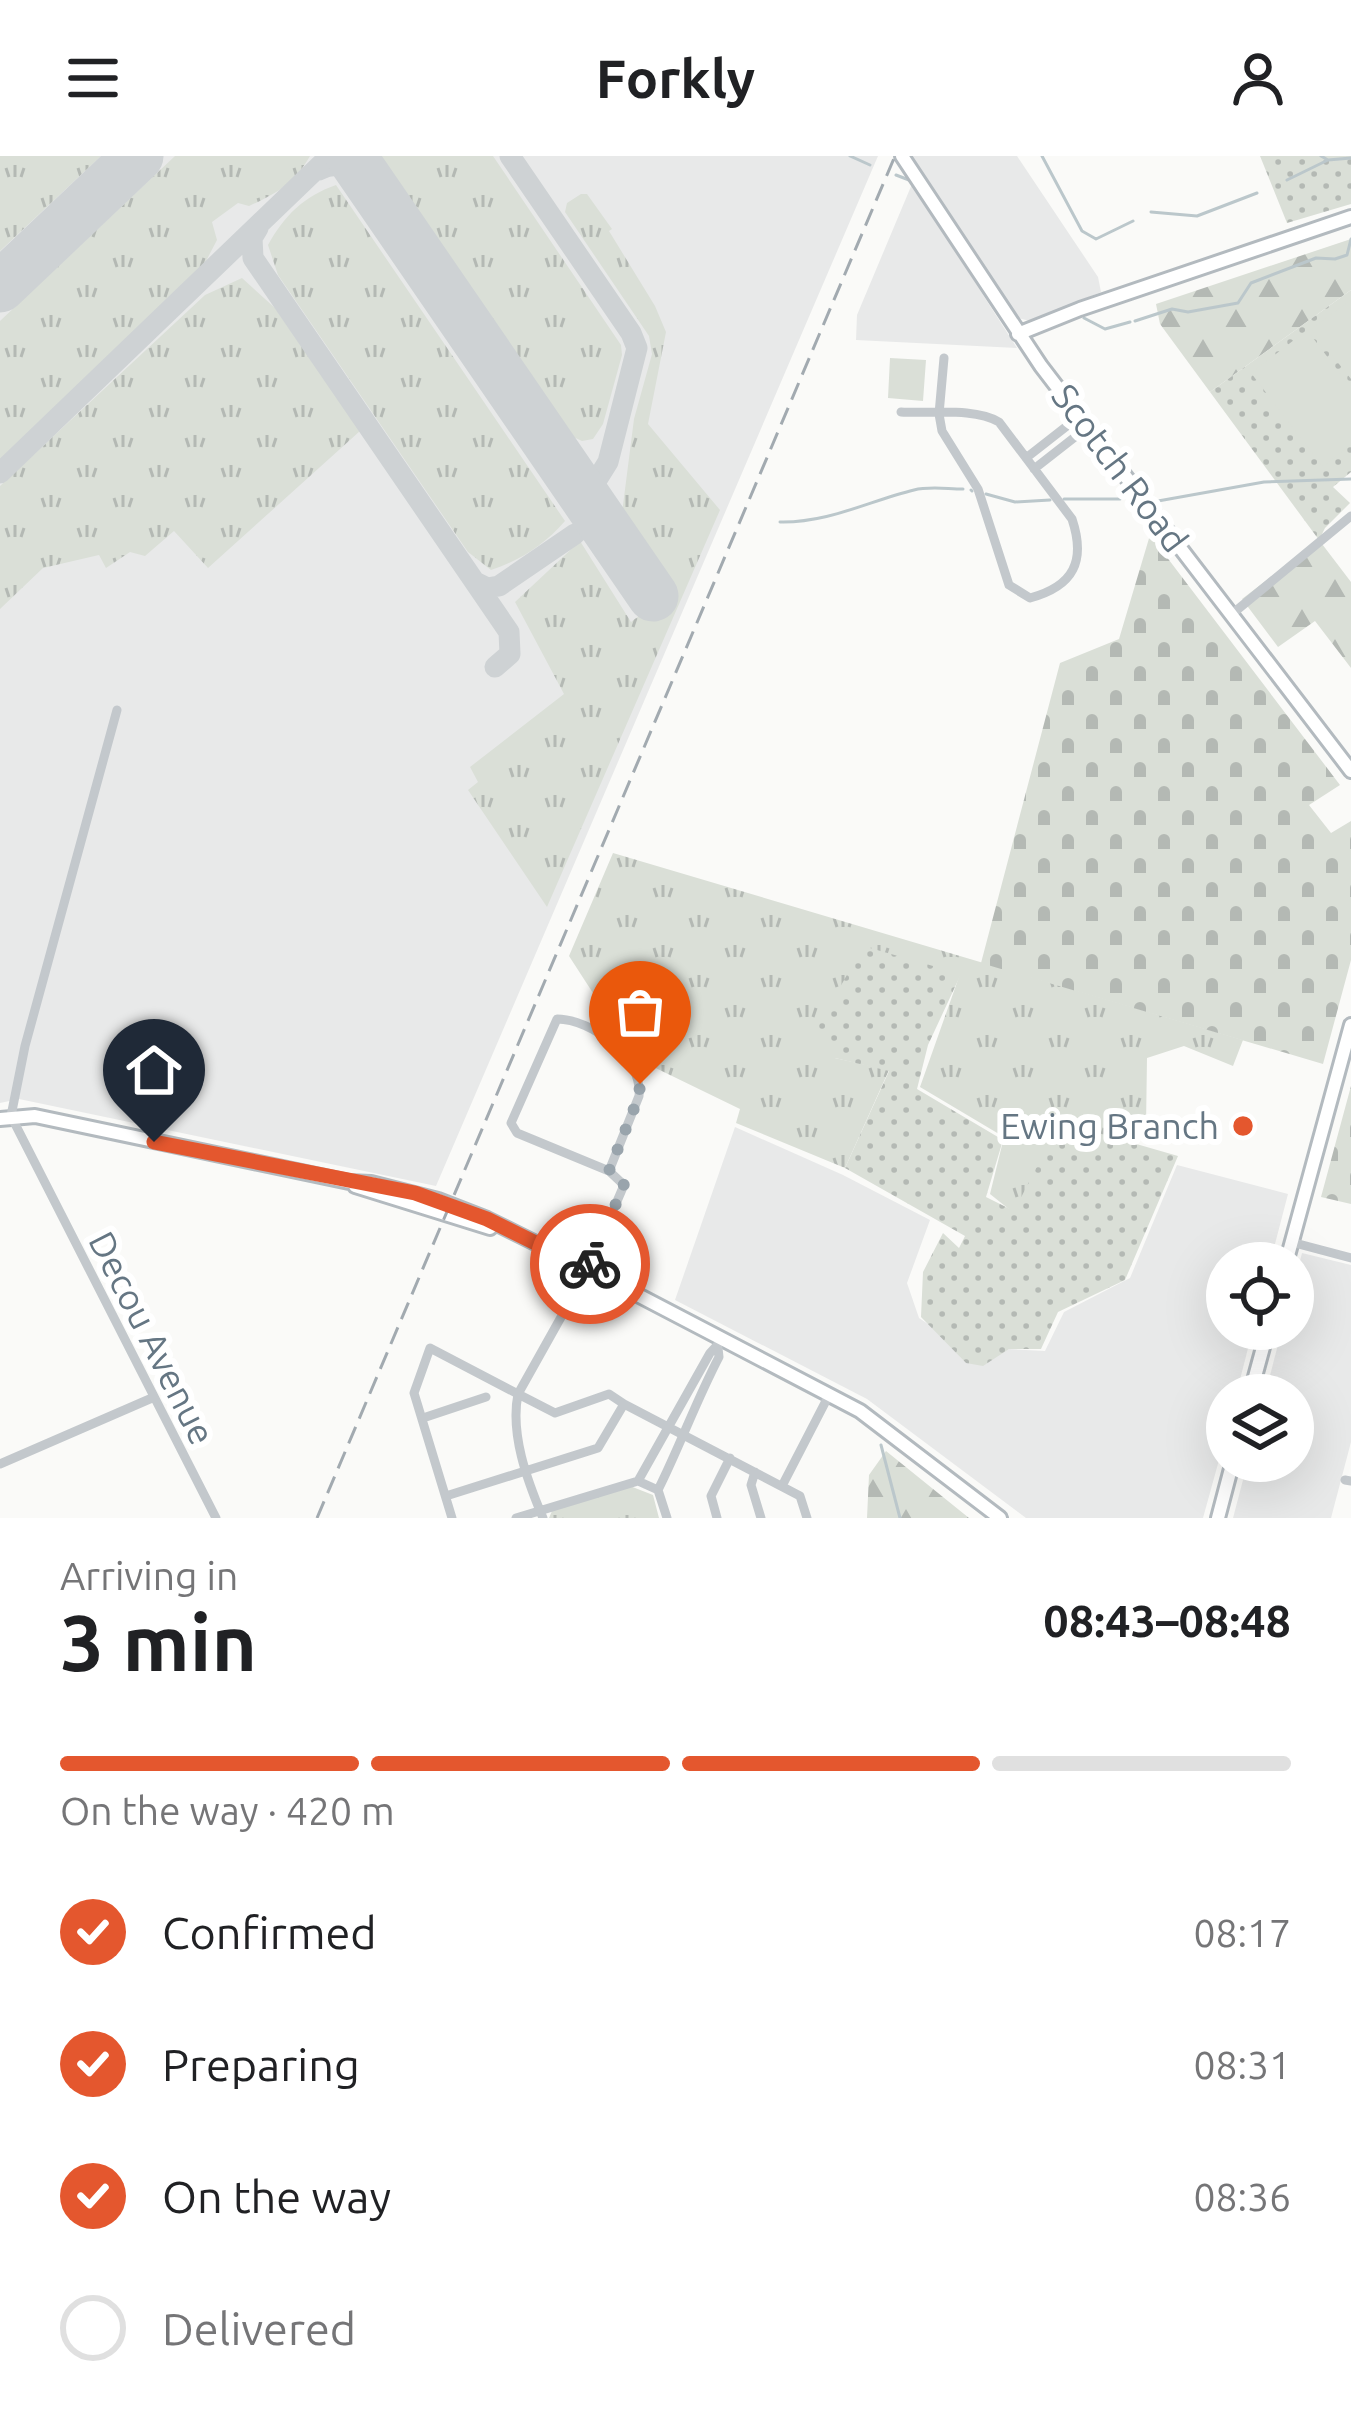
<!DOCTYPE html>
<meta charset="utf-8">
<style>
:root{--surface:#fff;--page:#f2f2f2;--text:#202124;--muted:#757577;--line:#e0e0e0;--accent:#e4572e}
body{margin:0;font-family:Ubuntu,sans-serif;background:var(--page);color:var(--text);height:100vh;display:flex;flex-direction:column;font-size:45px;white-space:nowrap}
*{box-sizing:border-box;margin:0}
p{font-size:39px;color:var(--muted)}
.icon{flex:none;width:66px;height:66px;fill:none;stroke:currentColor;stroke-width:2;stroke-linecap:round;stroke-linejoin:round}
.map{position:relative;height:1362px;overflow:hidden}
.side{display:flex;flex-direction:column;background:var(--surface);flex:1}
.side>*{flex:none}
.buttons{position:absolute;left:1206px;top:1086px;display:grid;gap:24px}
.buttons a{display:grid;place-items:center;width:108px;height:108px;border-radius:50%;background:var(--surface);box-shadow:0 12px 48px #0002;font-size:60px}
.pin{position:absolute;display:grid;place-items:center;width:102px;height:102px;color:#fff;margin:-123px -51px;border-radius:50% 50% 50% 0;rotate:-45deg;box-shadow:0 0 12px #0007}
.pin .icon{rotate:45deg}
.courier{position:absolute;display:grid;place-items:center;width:120px;height:120px;margin:-60px;border:9px solid #e4572e;border-radius:50%;background:#fff;color:#222;box-shadow:0 3px 15px #0007}
.head em{font-style:normal;font-weight:600}
.head div{display:flex;flex-direction:column-reverse}
.head{display:flex;align-items:center;justify-content:space-between;height:204px;padding:0 60px}
h1{font-size:78px;font-weight:600;line-height:90px}
.bar{display:grid;grid-template-columns:repeat(4,1fr);gap:18px 12px;align-content:center;height:144px;padding:0 60px}
.bar i{height:15px;border-radius:9px;background:var(--line)}
.bar .selected{background:var(--accent)}
.bar p{grid-column:span 4}
ol{padding:0 60px;list-style:none}
li{display:flex;align-items:center;gap:36px;height:132px}
li p{margin-inline-start:auto}
li .icon{padding:12px;border-radius:50%;background:var(--accent);color:#fff;stroke-width:4}
li:last-child{color:var(--muted)}
li i{width:66px;height:66px;border:6px solid var(--line);border-radius:50%}
header{display:flex;justify-content:space-between;align-items:center;height:156px;padding:0 60px;background:var(--surface);font-size:54px;font-weight:600}
.map>svg:first-child{display:block}
.built{fill:#e8e9e9}
.grass{fill:url(#grass-tufts)}
.forest{fill:url(#forest-firs)}
.cemetery{fill:url(#cemetery-stones)}
.park{fill:url(#park-dots)}
.pitch{fill:#dadfd7}
.lines{fill:none;stroke-linecap:round;stroke-linejoin:round}
.stream{stroke:#bbc7cb;stroke-width:3}
.taxiway{stroke:#ced2d4;stroke-width:21}
.runway{stroke:#ced2d4;stroke-width:51}
.secondary-casing{stroke:#b3babf;stroke-width:18}
.minor{stroke:#c3c8cc;stroke-width:9}
.secondary{stroke:#fff;stroke-width:12}
.rail{stroke:#a2aab0;stroke-width:3;stroke-dasharray:18 9;stroke-linecap:butt}
.done{stroke:#99a4ac;stroke-width:12;stroke-dasharray:0 21.6}
.route{stroke:#e4572e;stroke-width:15}
.poi-dot{fill:#e4572e;stroke:#fff;stroke-width:4.5}
.labels{text-anchor:middle;stroke-width:12;stroke-linejoin:round;paint-order:stroke}
.street-label{font-size:36px;fill:#657683;stroke:#fff}
.poi-label{font-size:36px;fill:#657683;stroke:#fff;text-anchor:end}
</style>
<header><svg class="icon" aria-label="menu" viewBox="0 0 24 24"><path d="M4 6h16M4 12h16M4 18h16"/></svg>Forkly<svg class="icon" aria-label="person" viewBox="0 0 24 24"><circle cx="12" cy="8" r="4"/><path d="M4 21q1-7 8-7t8 7"/></svg></header>
<div class="map">
<svg width="1351" height="1362" viewBox="0 0 1351 1362">
<defs>
<pattern id="grass-tufts" width="24" height="20" patternUnits="userSpaceOnUse" patternTransform="scale(3)"><rect width="24" height="20" fill="#dadfd7"/><path d="M3 7l-1-3M5 7V3M7 7l1-3M15 17l-1-3M17 17v-4M19 17l1-3" fill="none" stroke="#b4b9b4"/></pattern>
<pattern id="forest-firs" width="22" height="20" patternUnits="userSpaceOnUse" patternTransform="scale(3)"><rect width="22" height="20" fill="#dadfd7"/><path d="M5 1l3.5 6h-7zM16 11l3.5 6h-7z" fill="#b4b9b4"/></pattern>
<pattern id="cemetery-stones" width="16" height="16" patternUnits="userSpaceOnUse" patternTransform="scale(3)"><rect width="16" height="16" fill="#dadfd7"/><path d="M2 7V4a2 2 0 0 1 4 0v3zM10 15v-3a2 2 0 0 1 4 0v3z" fill="#b4b9b4"/></pattern>
<pattern id="park-dots" width="8" height="8" patternUnits="userSpaceOnUse" patternTransform="scale(3)"><rect width="8" height="8" fill="#dadfd7"/><path d="M2 2h.1M6 6h.1" fill="none" stroke="#b4b9b4" stroke-width="1.8" stroke-linecap="round"/></pattern>
</defs>
<rect width="100%" height="100%" fill="#fafaf8"/>
<path class="built" d="M0,0h878l-442,1030 -417,-87 -19,4z
M912,0h105l81,121 3,15 -71,29 -12,-3z
M912,28l105,164 -161,-8 1,-25z
M735,971l108,48 87,45 -23,63 12,35 15,10 32,35 43,-14 36,2 19,-39 66,-34 47,-113 111,29 -18,69h-43v66h26l-17,66h-9v36l-24,87h-177l-159,-119 -192,-99z
M1302,1097l49,12v177l-20,76h-98l15,-57h45v-66h-28l17,-66h11v-41z"/>
<path class="grass" d="M0,0h101l-101,95z
M175,0h135c-15,27 -34,38 -61,50l-11,-3 -26,19 5,18 -12,23 -205,197v-139z
M378,0h115l128,189 1,10 -19,69 -10,15 -11,2 -13,-6z
M336,29l229,336c-21,24 -44,39 -74,49l-23,-18 -190,-277 -10,-30c16,-29 36,-49 68,-60z
M581,38h6l25,35 -3,2 46,75 11,26 -18,92 72,86 -173,397 -79,-117 10,-8 -8,-15 94,-73 -49,-92 65,-61 51,81 44,-34 -53,-75 12,-94 18,-65 -3,-18 -84,-124 2,-9z
M242,122l33,30 85,123 -152,137 -34,-37 -29,25 -15,-4 -24,16 -7,-13 -56,13 -43,41v-123l205,-191z
M613,697l630,187 -10,26 -49,-20 -37,12 -1,69 -4,10 -17,15 -60,-32 -50,94 -25,-20 14,-57 -84,-50 40,-113 -125,84 54,12 -44,98 -109,-45 4,-14 -105,-51 -66,-102z
M630,1330l23,9 6,23h-110l3,-7 9,-3z"/>
<path class="forest" d="M1351,83v51l-141,102 -50,-68 -4,-20z
M1319,384l32,42v86l-36,-47 -37,26 -36,-48z
M886,1295l83,67h-102l2,-43z"/>
<path class="cemetery" d="M1150,379l190,250 -31,20 22,28 20,-12v139l-28,104 -342,-101 79,-300 59,-24z
M1351,930v118l-30,-7z"/>
<path class="park" d="M1260,0h91v48l-64,19z
M1351,134v182l-18,15 17,16 -25,25 -6,12 -109,-148z
M863,790l98,28 -33,71 -11,44 86,51 -17,57 28,14 46,-89 118,34 -53,124 -67,32 -17,37h-32l-26,17 -17,-3 -45,-46 2,-45 20,-39 16,15 6,-12 -120,-68 44,-97 -54,-13 -21,-24z"/>
<path class="pitch" d="M1351,144v79l-40,-50z
M1307,174l44,58v56l-28,23 -72,-94z
M890,202l36,2 -3,41 -35,-3z"/>
<g class="lines">
<path class="stream" d="M850,0l20,9
M1042,0l40,75 14,8 37,-18
M1321,0l7,4 23,-2
M896,19l13,5
M1287,24l41,-20
M1151,56l46,4 60,-23
M1084,162l21,11 25,-7
M1135,165l37,-12 16,3 50,-9 13,-20 65,-25 19,1 12,-4 4,-16
M971,334l1,1
M986,338l29,8 35,-2
M1064,343h56
M1158,345l106,-19 87,-3
M780,366c48,1 89,-21 134,-32 15,-4 33,-1 49,-1
M881,1289l19,73"/>
<path class="taxiway" d="M510,0l121,177 6,15 -29,114 -10,16
M319,14c26,-14 40,6 58,24
M258,72l-6,10 1,20 256,374 1,22 -15,13
M0,317l330,-317
M475,426l12,6 12,-2 76,-52"/>
<path class="runway" d="M351,0l302,440
M0,131l138,-131"/>
<g class="secondary-casing">
<path id="secondary" d="M902,0l139,210 310,405
M1018,178l62,-25 271,-92
M0,963l35,-3 314,66 22,1 67,17 49,19 101,50 272,142 140,107
M355,1030l135,42
M1286,1107l65,-238
M1250,1239l18,-66
M1218,1362l15,-57"/>
</g>
<path class="minor" d="M901,256c29,2 73,-5 98,10l73,97c14,42 2,67 -42,79l-21,-13 -31,-96 -36,-58 -3,-17 5,-56
M1026,302l55,-43
M1034,313l55,-43
M1232,458l119,-98
M117,554l-92,336 -14,70 205,402
M609,1015l30,-75c4,-38 -47,-77 -82,-77l-46,104 6,10 92,38 15,14 -36,84 -70,125 37,19 54,-19 15,10
M1291,1086l60,16
M423,1262l63,-21
M0,1308l152,-66
M755,1316l-4,13 10,33
M1345,1324l6,1
M638,1325l20,9 9,28
M782,1330l47,-91
M658,1334c22,-44 38,-89 61,-133l-1,-9
M446,1340l152,-48 26,-44 176,92 7,22
M452,1362l-38,-125 16,-45 88,46c-8,40 9,86 25,124
M516,1362l122,-37 72,-128 13,-14
M717,1362l-6,-22 19,-38"/>
<use href="#secondary" class="secondary"/>
<path class="rail" d="M317,1362l578,-1362"/>
</g>
<g class="lines">
<path class="done" d="M590,1108l34,-79 -15,-14 30,-75 1,-12"/>
<path class="route" d="M154,986l261,51 72,26 101,50 2,-5"/>
</g>
<circle class="poi-dot" cx="1243" cy="970" r="12"/>
<g class="labels">
<g class="street-label">
<text transform="translate(1120 312) rotate(53)" y="13">Scotch Road</text>
<text transform="translate(152 1182) rotate(63)" y="13">Decou Avenue</text>
</g>
<g class="poi-label">
<text x="1219" y="983">Ewing Branch</text>
</g>
</g>
</svg>
<div class="buttons">
<a><svg class="icon" aria-label="locate" viewBox="0 0 24 24"><circle cx="12" cy="12" r="6"/><path d="M12 2v4M12 18v4M2 12h4M18 12h4"/></svg></a>
<a><svg class="icon" aria-label="layers" viewBox="0 0 24 24"><path d="M12 4l9 5-9 5-9-5zM3 14l9 5 9-5"/></svg></a>
</div>
<div class="pin" style="left:640px;top:928px;background:#ea580c"><svg class="icon" aria-label="bag" viewBox="0 0 24 24"><path d="M5 8h14l-1 12H6zM9 8a3 3 0 0 1 6 0"/></svg></div>
<div class="pin" style="left:154px;top:986px;background:#1f2937"><svg class="icon" aria-label="home" viewBox="0 0 24 24"><path d="M3 11l9-7 9 7M6 9v11h12V9"/></svg></div>
<div class="courier" style="left:590px;top:1108px"><svg class="icon" aria-label="bike" viewBox="0 0 24 24"><circle cx="6" cy="16" r="4"/><circle cx="18" cy="16" r="4"/><path d="M6 16l4-8h5l3 8M10 8l3 8H6M13 5h3"/></svg></div>
</div>
<section class="side">
<div class="head"><div><h1>3 min</h1><p>Arriving in</p></div><em>08:43–08:48</em></div>
<div class="bar"><i class="selected"></i><i class="selected"></i><i class="selected"></i><i></i><p>On the way · 420 m</p></div>
<ol>
<li><svg class="icon" aria-label="check" viewBox="0 0 24 24"><path d="M5 12l5 5 9-10"/></svg>Confirmed<p>08:17</p></li>
<li><svg class="icon" aria-label="check" viewBox="0 0 24 24"><path d="M5 12l5 5 9-10"/></svg>Preparing<p>08:31</p></li>
<li><svg class="icon" aria-label="check" viewBox="0 0 24 24"><path d="M5 12l5 5 9-10"/></svg>On the way<p>08:36</p></li>
<li><i></i>Delivered</li>
</ol>
</section>
